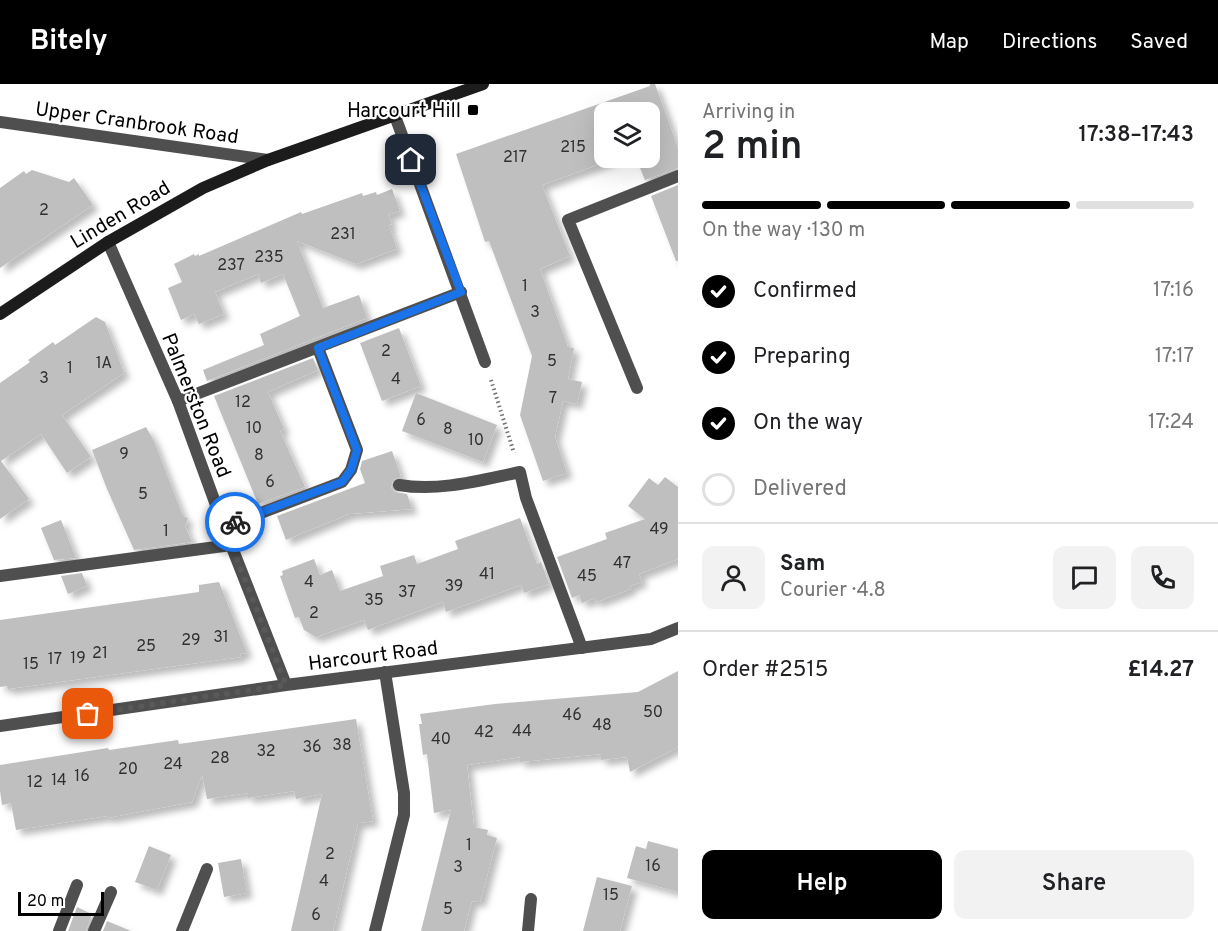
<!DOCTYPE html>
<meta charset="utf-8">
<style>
:root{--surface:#fff;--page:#f2f2f2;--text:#202124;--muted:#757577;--line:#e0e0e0;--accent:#000}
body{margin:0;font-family:Overpass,sans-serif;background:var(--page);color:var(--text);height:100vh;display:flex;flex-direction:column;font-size:22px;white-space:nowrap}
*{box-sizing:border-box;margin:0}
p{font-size:20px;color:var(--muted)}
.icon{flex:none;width:33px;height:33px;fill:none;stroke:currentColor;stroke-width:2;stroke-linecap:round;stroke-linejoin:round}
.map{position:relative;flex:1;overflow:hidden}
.side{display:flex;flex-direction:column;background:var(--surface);width:540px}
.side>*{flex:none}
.fabs{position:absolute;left:594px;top:18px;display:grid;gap:12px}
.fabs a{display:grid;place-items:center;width:66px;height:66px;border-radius:12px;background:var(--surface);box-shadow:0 6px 24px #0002;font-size:30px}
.scale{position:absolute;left:18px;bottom:15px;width:86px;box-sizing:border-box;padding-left:6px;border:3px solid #000;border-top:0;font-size:16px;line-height:21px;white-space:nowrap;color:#000;-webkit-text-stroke:4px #fff;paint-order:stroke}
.pin{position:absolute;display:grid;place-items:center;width:51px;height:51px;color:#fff;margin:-26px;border-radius:12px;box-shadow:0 3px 9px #0006}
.courier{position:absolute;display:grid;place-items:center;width:60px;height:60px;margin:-30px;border:4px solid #1a73e8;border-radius:50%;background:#fff;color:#222;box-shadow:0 2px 8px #0007}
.overview em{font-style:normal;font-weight:600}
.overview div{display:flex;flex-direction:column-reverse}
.overview{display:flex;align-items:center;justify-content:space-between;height:102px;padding:0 24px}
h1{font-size:39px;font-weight:600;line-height:45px}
.bar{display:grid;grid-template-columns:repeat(4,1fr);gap:9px 6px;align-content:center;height:72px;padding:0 24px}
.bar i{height:8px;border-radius:4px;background:var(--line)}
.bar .active{background:var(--accent)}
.bar p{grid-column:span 4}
.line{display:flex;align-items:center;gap:15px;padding:0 24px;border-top:2px solid var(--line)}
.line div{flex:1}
.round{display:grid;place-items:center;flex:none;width:63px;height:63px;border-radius:12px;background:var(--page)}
ol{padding:0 24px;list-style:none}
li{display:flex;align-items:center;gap:18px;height:66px}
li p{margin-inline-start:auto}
li .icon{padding:6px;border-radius:50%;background:var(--accent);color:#fff;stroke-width:4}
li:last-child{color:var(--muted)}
li i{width:33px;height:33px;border:3px solid var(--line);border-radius:50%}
.cta{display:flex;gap:12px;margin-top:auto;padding:12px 24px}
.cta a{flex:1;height:69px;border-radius:12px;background:var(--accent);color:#fff;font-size:24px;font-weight:600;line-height:69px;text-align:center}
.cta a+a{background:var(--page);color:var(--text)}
header{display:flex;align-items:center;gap:36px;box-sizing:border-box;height:84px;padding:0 30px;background:var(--accent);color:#fff}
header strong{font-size:28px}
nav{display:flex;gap:33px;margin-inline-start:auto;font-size:21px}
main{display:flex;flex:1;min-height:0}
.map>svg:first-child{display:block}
.building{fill:#bfbfbf;filter:url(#shadow)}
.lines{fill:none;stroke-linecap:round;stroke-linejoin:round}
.path{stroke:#717171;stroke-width:4;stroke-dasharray:1.5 3;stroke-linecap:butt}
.lane{stroke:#4f4f4f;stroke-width:12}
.street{stroke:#4f4f4f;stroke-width:12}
.secondary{stroke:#1c1c1c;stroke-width:12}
.done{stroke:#595959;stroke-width:6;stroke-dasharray:0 10.8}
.route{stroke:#1a73e8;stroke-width:8}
.poi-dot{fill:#000;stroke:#fff;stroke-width:2}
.labels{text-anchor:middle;stroke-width:4.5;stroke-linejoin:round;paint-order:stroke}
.number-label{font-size:16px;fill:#303030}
.poi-label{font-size:20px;fill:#000;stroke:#fff;text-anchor:end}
.street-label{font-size:20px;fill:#000;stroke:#fff}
</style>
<header>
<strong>Bitely</strong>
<nav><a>Map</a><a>Directions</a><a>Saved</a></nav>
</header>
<main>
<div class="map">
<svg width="678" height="847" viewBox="0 0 678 847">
<defs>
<filter id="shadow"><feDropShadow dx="5.5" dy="5.5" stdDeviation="3" flood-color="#0004"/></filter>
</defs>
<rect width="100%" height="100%" fill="#fff"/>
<path class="building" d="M650,0h5l23,64v20l-33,12 -9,-22h14v-46h-56l10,30v16h6l1,2 -69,25 28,71 -30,13 28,78 6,1 -6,31 14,3 -5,22 -14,-3 -8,36 12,36 -24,8 -23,-66 12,-59 -43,-115 -4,1 -29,-88 194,-68z
M32,86l37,12 5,-4 19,27 -93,63v-80l24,-17 2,3z
M678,101v76h-2l-25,-65z
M392,105l8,22 -12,4 4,9 -3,1 8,24 -41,15 -59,-23 26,67 36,-13 8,23 -160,63 -4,-11 61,-25 -4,-11 40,-18 -17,-42 -22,9 -3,-9 -43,18 9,22 -25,10 -5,-10 -13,6 -13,-32 14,-6 -8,-18 20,-10 1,2 4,-2v2l102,-44 1,2 60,-21 1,3 13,-4 1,3z
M96,233l9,5 19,51 -62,42 29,42 -24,16 -26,-39 -40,27 28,38 -29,20v-136l30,-21 -2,-2 25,-18 2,3z
M399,244l22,58 -39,15 -22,-58z
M313,274l5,12 -50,22 16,37 -4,2 25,56 -47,17 -44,-108z
M416,309l81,32 -14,37 -81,-31z
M146,343l8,14 29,75 5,2 -3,8 7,16 -58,8 -27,-61 -15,-39z
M392,367l9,26 -8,3 -2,8 4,4 12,2 5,15 -63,5 -63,26 -9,-24 88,-33 -5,-14 2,-8z
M665,393l13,10v72l-39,15 3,8 -12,4 1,3 -18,7 -17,6 -1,-4 -13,5 -3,-8 -7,3 -15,-41 50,-18 -2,-6 40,-14 -17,-13 21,-28 9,7z
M520,434l17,46 4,-2 8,22 -25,9 -3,-8 -75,27 -3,-10 -75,28 -4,-10 -48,17 -12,-7 -5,-13 -4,1 -15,-42 3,-1 -1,-4 32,-12 6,16 12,-5 8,21 43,-15 -3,-10 34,-11 3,9 41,-15 -3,-8z
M61,436l15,38 -22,2 -13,-32z
M82,489l5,13 -19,8 -7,-18z
M219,498l28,71 -7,1 1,3 -218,30 -15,2 -1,-3 -7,1v-67l199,-28v-7z
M678,587v76l-48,25 -3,-15 -26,3v-6l-81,8v-5l-53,8 7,62 14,3 -1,5 10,3 -14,54 -3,10 -8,-1 -8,30h-43l30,-121 -17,3 -7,-59 -4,1 -4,-31h3l-2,-10 75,-10 143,-12z
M356,635l17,102 -15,2 -25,108h-42l31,-137 -26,5 -2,-8 -46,7v-5l-41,6 -5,-24 -10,27 -85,16v-2l-91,14 -5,-27 -9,2 -2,-14v-26l108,-17 1,2 69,-10 1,4z
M648,757l30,8v43l-51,-14 9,-32 10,3z
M149,762l22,9 -14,35 -22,-8z
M241,775l6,34 -23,4 -6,-34z
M597,793l35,9 -12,45h-37z
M77,823l15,7 -6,17h-18z
M107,837l24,10h-28z"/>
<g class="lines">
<path class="path" d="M491,296l23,73"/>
<path class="lane" d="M637,304l-69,-168 110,-44
M178,317l283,-109
M399,401c40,7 82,-5 121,-13l6,26 56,150
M224,443l118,-45 9,-12 6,-20 -39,-102
M0,492l231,-31
M59,847l18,-46
M94,847l17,-39
M182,847l25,-62
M528,847l3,-32"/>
<path class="street" d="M395,32l90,246
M0,38l268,38
M108,158l70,159 46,126 62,158
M0,642l286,-41 365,-46 27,-11
M375,847l29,-116v-22l-19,-121"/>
<path class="secondary" d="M0,230l108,-72 95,-54 65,-28 215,-76"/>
</g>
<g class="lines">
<path class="done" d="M88,630l198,-29 -62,-159 11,-4"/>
<path class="route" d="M235,438l107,-40 9,-12 6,-20 -39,-102 143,-56 -50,-132"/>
</g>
<rect class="poi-dot" x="467" y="20" width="12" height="12" rx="3"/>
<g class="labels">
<g class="number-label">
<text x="573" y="68">215</text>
<text x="515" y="78">217</text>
<text x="44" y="131">2</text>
<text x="343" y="155">231</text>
<text x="269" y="178">235</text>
<text x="231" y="186">237</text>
<text x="525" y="207">1</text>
<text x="535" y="233">3</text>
<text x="386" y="272">2</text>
<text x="552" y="282">5</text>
<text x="104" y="284">1A</text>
<text x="70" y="289">1</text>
<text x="44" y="299">3</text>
<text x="396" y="300">4</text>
<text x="553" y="319">7</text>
<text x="243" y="323">12</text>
<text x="421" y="341">6</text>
<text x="254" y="349">10</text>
<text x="448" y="350">8</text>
<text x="476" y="361">10</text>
<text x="124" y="375">9</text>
<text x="259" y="376">8</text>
<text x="270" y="403">6</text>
<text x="143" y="415">5</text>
<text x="659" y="450">49</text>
<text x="166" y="452">1</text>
<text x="622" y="484">47</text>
<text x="487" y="495">41</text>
<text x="587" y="497">45</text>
<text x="309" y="503">4</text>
<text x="454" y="507">39</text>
<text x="407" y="513">37</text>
<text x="374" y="521">35</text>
<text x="314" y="534">2</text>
<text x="221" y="558">31</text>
<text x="191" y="561">29</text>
<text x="146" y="567">25</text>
<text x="100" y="574">21</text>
<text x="78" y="579">19</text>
<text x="55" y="580">17</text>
<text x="31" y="585">15</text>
<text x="653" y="633">50</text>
<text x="572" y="636">46</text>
<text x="602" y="646">48</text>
<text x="522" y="652">44</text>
<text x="484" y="653">42</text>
<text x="441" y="660">40</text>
<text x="342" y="666">38</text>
<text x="312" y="668">36</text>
<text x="266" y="672">32</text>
<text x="220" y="679">28</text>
<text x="173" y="685">24</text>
<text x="128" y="690">20</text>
<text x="82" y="697">16</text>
<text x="59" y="701">14</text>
<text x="35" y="703">12</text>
<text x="469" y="766">1</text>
<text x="330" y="775">2</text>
<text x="653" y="787">16</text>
<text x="458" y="788">3</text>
<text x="324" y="802">4</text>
<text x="611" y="816">15</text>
<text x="448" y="830">5</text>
<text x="316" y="836">6</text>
</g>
<g class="poi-label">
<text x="461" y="33">Harcourt Hill</text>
</g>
<g class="street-label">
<text transform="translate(137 38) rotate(8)" y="7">Upper Cranbrook Road</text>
<text transform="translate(120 130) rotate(-31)" y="7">Linden Road</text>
<text transform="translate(197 321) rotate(68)" y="7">Palmerston Road</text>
<text transform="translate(373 571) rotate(-7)" y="7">Harcourt Road</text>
</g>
</g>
</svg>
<div class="fabs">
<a><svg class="icon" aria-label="layers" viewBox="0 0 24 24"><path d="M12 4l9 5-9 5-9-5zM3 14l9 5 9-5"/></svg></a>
</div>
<div class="scale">20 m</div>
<div class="pin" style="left:88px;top:630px;background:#ea580c"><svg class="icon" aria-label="bag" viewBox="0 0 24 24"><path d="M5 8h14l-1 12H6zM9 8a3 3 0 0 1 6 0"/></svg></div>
<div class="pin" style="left:411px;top:76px;background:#1f2937"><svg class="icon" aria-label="home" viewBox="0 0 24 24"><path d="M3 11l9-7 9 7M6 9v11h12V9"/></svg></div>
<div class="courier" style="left:235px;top:438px"><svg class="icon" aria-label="bike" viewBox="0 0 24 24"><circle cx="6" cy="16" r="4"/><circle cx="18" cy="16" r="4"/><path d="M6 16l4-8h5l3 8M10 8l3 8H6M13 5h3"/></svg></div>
</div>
<section class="side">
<div class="overview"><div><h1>2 min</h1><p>Arriving in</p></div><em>17:38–17:43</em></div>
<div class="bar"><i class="active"></i><i class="active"></i><i class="active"></i><i></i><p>On the way · 130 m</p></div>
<ol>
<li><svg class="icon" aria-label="check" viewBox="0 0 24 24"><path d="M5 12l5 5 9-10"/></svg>Confirmed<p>17:16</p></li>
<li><svg class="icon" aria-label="check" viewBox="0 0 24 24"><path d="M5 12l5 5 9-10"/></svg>Preparing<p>17:17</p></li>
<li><svg class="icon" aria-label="check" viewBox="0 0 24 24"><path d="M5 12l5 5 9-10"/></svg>On the way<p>17:24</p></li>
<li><i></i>Delivered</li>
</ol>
<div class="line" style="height:108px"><a class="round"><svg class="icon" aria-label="person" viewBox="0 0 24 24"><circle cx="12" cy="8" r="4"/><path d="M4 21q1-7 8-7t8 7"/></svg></a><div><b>Sam</b><p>Courier · 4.8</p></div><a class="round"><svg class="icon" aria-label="chat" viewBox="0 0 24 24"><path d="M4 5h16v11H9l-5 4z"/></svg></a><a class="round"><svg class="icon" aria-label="phone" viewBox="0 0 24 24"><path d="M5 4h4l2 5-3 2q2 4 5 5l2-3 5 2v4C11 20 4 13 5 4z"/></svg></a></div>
<div class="line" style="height:78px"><div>Order #2515</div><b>£14.27</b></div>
<div class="cta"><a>Help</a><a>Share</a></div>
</section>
</main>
